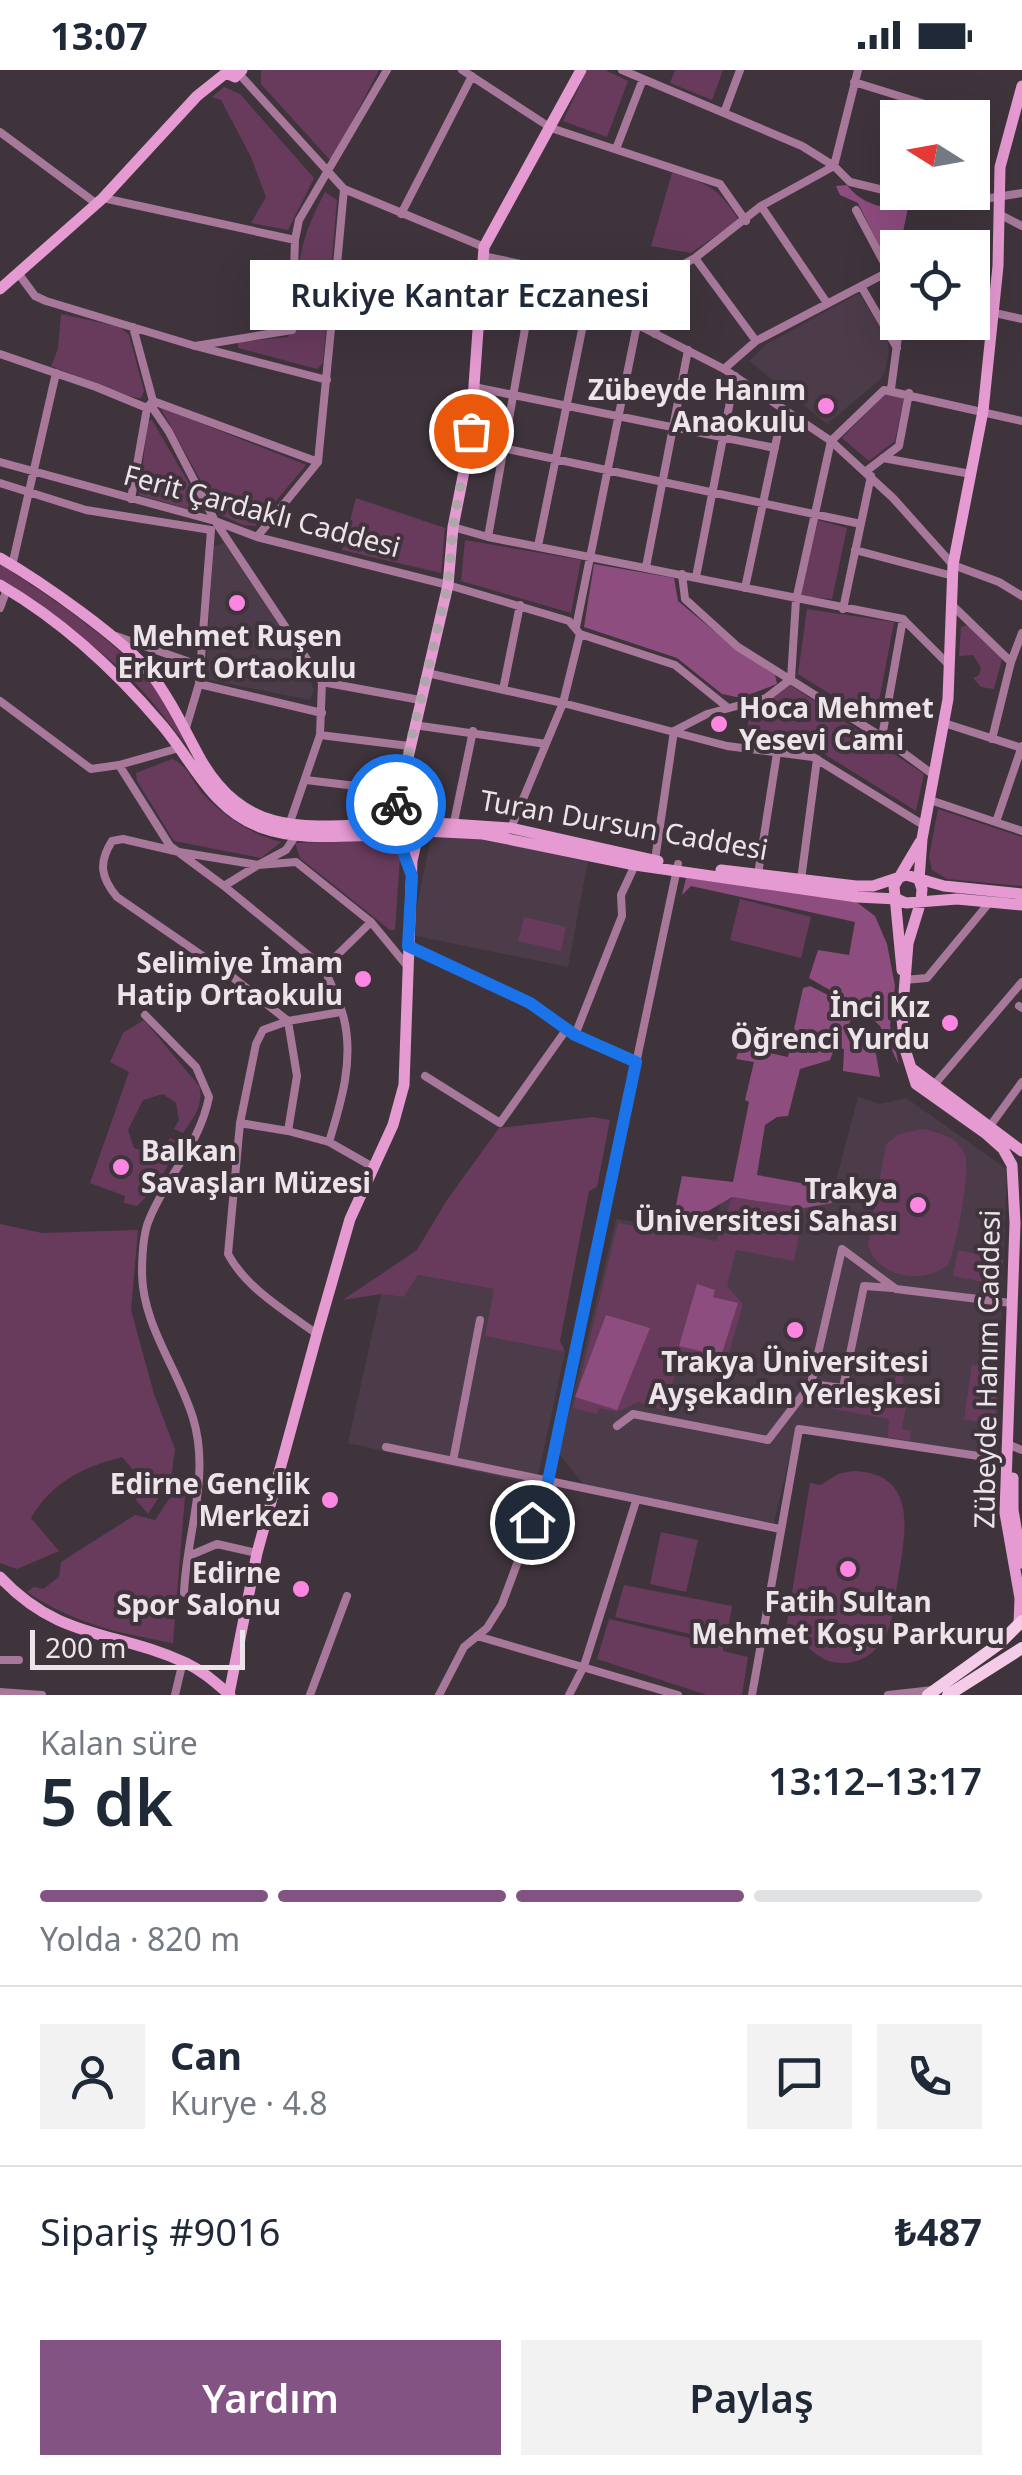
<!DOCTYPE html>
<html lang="tr">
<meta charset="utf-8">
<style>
:root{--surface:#fff;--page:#f2f2f3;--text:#1f2937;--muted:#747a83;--line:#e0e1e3;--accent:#835384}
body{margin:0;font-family:"Noto Sans",sans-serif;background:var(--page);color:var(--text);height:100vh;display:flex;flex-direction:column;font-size:38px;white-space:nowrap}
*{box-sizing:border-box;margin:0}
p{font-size:32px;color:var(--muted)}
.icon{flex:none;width:55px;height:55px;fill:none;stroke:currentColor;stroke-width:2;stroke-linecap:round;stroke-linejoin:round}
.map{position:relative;height:1625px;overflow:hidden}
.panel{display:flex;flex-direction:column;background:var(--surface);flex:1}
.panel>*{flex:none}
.needle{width:65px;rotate:281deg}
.buttons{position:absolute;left:880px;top:30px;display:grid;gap:20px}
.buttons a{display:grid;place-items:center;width:110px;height:110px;border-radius:0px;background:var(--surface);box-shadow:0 10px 40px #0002;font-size:50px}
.scale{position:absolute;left:30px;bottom:25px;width:215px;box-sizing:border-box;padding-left:10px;border:5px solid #ece4e9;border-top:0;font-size:28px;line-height:35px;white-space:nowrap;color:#ece4e9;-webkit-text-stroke:8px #3f343c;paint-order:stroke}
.pin{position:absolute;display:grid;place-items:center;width:85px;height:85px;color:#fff;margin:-42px;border:5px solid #fff;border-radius:50%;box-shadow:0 2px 10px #0007}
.courier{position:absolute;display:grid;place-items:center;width:100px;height:100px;margin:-50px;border:8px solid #1a73e8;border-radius:50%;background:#fff;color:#222;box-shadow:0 2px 12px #0007}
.bubble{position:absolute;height:70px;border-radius:0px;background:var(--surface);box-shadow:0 10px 40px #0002;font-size:32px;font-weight:600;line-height:70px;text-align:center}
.overview em{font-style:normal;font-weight:600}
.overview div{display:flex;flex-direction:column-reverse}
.overview{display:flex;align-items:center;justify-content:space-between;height:170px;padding:0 40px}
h1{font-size:65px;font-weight:600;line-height:75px}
.bar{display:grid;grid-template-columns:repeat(4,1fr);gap:15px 10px;align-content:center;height:120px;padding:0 40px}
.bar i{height:12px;border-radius:8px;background:var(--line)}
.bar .on{background:var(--accent)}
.bar p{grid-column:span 4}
.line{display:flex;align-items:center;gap:25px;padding:0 40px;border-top:2px solid var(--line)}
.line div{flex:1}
.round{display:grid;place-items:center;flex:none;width:105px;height:105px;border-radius:0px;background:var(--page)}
.cta{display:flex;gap:20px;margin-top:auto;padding:20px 40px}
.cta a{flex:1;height:115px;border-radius:0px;background:var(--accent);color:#fff;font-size:40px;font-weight:600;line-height:115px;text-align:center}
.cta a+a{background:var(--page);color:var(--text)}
.status{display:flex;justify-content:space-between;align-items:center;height:70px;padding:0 50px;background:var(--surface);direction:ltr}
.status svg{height:28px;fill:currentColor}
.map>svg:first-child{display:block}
.built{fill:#4c3b48}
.green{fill:#683b5d}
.forest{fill:#8e4d7f}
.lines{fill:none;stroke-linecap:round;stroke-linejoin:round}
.street{stroke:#a7789a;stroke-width:8}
.secondary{stroke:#e59ad2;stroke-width:11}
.primary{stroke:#f4cce8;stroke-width:12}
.done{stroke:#afa6ac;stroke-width:10;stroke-dasharray:0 18}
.route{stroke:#1a73e8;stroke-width:12}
.poi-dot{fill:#fd86e2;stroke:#3f343c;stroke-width:4}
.labels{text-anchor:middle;stroke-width:8;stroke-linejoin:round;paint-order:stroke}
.poi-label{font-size:28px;font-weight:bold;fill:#ece4e9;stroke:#3f343c;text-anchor:end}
.street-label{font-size:28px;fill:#ece4e9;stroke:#3f343c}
</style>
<div class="status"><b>13:07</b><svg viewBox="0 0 49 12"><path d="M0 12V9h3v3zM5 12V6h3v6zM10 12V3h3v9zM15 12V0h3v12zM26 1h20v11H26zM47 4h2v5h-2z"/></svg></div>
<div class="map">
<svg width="1022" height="1625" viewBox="0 0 1022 1625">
<rect width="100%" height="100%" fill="#3f343c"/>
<path class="built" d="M859,223l28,45 2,13 -4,21 -4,7 -54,45 -78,-63 16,-16z
M224,473l78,117 12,30 -4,10 -100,-20 -4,-8 7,-126z
M431,767l48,2 109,22 -20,106 -157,-32z
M858,1027l22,7 26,-6 101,71 -11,287 -199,-31 -23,98 -190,-38 -25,-31 57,-235 97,15 13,-52 108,6z
M418,1205l76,14 -8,47 79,16 -29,133 -188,-42 33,-149 23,3z"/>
<path class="green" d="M261,0h118l-48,91 -70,-77z
M587,0h18l23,11 -21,56 -44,-16z
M675,0h48l-11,30 -42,-17z
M224,17l16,7 74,84 -26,52 -37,-7 15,-26 -15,-40 -30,-57 -9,-3z
M672,103c37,11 45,14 67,47l-48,33 -40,-7z
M325,122l12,8 -14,163 -6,6 -79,-21v-6l50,-5c14,-21 8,-45 11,-70 3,-28 13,-50 26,-75z
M492,194l38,7 -6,27 -35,-7z
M61,244l59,13 9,8 15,56 -3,7c-11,1 -73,-26 -90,-32l7,-17z
M886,323l18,3 -9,45 -26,20 -27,-23z
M160,337l146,58 -51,61 -12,-1 -24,-11z
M152,350l50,86 -6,5 -57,-16 9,-74z
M356,428l89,30 -4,45 -99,-23z
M817,450l30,8 -15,71 -32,-3z
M465,470l116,20 -10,53 -110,-32z
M0,494c60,40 167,107 185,179 -16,-19 -31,-41 -49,-59 -41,-41 -88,-71 -136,-103z
M807,539l87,13 -19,100 -77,-48z
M972,554l30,35 -8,30 -13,-2 -8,-9 6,-3 2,-7 -8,-13 -14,1 2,-29z
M790,615l134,89 -8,37 -98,-61 -69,-11 -2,-32 24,-9z
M172,689c17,7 20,23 32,36 22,23 47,39 77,47l-20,16 -87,-17 -37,-60 -1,-8z
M938,739l84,28v49l-75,-7 -15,-9 -3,-13z
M372,770l17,4 11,13 -5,73h-5l-90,-72 -5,-15z
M740,829l71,18 -10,41 -71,-18z
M524,847l42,10 -5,24 -43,-10z
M144,950l55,66c5,19 -5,31 -16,47l-9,-4 5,-9 -3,-17 -13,-9 -20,6 -15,30 6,18 15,5 17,-8 4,-7 10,5 -24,44 -19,19 -13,-3 1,-7 -35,-13 39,-111 -19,-10 13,-29z
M593,1047l17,3 -13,67 -8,4 -29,150 5,11 -80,-16 9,-47 -76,-14 -14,22 -23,-3 -38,6 74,-50 30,-50 52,-72z
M923,1059c15,3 34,9 41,23 8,16 -8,96 -16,113 -25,20 -71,13 -80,-20l18,-101 13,-10z
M732,1127l72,11 -10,53 -58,-11 -9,36 16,18 -14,49 -6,5 -43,-7 -14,60 -28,-9 -21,10 -17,-4 -4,6 -23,-6 45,-185 98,18z
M0,1154l42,9 96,-3 -7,80 23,84 21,55 -4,29 -23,36 -12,-14 7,-19 -21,-24c-39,10 -70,25 -91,61l28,33 -42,18 -17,-6z
M958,1180l45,9 -5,26 -45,-9z
M972,1294l25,7 -3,82 -15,-2 4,-28 -19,-4z
M896,1304l8,3 -5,26 7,3 -4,23 9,2 -1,10 -22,-4 1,-18 -78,-14 3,-18 78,10z
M853,1401c67,2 52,64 45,108 -4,19 -4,43 -14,60 -8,13 -22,23 -38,24 -31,2 -37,-23 -61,-28l25,-152 11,2 17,-11z
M171,1426h14l-12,147c-55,-10 -98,-19 -146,-51l7,-5 9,2 16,-12 2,-15 74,-47 20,5z
M661,1462l37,8 -12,52 -36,-8z
M624,1515l108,21 -6,36 -111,-25z
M609,1549l114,27v5l25,6 -6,38h-35l-110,-36z"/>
<path class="forest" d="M847,115c14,19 38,25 61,23l-14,67 -36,-72 -18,-8 -4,-9z
M594,494l80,14 4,23 60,50 37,24 2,9 -36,14 -19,-4 -45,-36 -93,-31z
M686,808l169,23 20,15 12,28 8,42 -5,40 9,39 -19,-39 -19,-18 -52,-30 9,-28 31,5 6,-33 -164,-36 -9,9z
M810,916l24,12 21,16 -7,11 13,10 7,-7 5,9 7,40 -37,-6 1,-22 -9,-2 -5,13 -30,9 -12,47 -11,1 -12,8 -8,50 77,14 -2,14 -28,5 -72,-11 -44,26 -15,-3 9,-44 51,6 16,-80 -4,-2 9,-38 -18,-3 6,-19 23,5v7l23,5 15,-69z
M697,1214l18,6 -2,7 25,6 -17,53 -42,-10z
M606,1245l44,13 -33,82 -42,-13z"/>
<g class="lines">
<path class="street" d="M462,0l89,58 169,56 26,37
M622,0l180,76 32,20 16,16 96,23 76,-12
M240,5l104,114 140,58
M854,12l87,27
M724,43l16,-43
M0,62l97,72
M616,79l27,-70
M344,119l-11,119 143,17
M103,128l192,42
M761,136l66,97
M856,140l42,79
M401,144l71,-138
M999,144l23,12
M483,186l161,34
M695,188l61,83
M18,203l17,23 11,5 149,45 132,34
M861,216l36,62
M479,226l159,29 86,44 107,72 62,57 60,67 46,17 23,14
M972,238l50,11
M133,257l20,74
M655,264l7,-31 14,-29 -2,-5
M195,276l97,-16 3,-90 4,-20 88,-150
M0,284l96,33 51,21
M724,299l32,-28 132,-69
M474,317l301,61
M891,319l9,-67
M153,331l165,61
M150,334l19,28 46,89 107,161 -2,53 -31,90
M470,371l391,83
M883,388l88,16
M0,392l215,59 42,16 191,48 121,36 11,13 -17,69 -52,125
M865,402l34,-26 10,-53
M0,413l86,27 125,20
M131,429l16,-91
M453,457l35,10 415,82 45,45
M257,467l61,-75 15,-154
M488,467l48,-270
M538,476l47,-231
M855,480l98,26
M12,496l44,-193
M646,497l42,-217
M682,504l3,25 53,48 144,90 53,39
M696,507l39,-201
M745,518l38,-179
M952,535l59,57
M0,538l7,-19
M843,539l28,-133
M576,557l68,-337 7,-8 44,-24 66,-52 73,-40 24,-96
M580,564l95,31 52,42
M116,566l85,30
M427,603l136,30 164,43 86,11 112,69
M322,612l98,18
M199,614l12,-154
M503,620l17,-85
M0,631l91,68 28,-4
M944,653l78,25
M414,655l132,19
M185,661l14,-47 123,29
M674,661l33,-17 59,-16 25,-19 5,-79 35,-159 53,-51 138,31
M320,665l89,11
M882,667l21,-118
M992,669l19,-77 11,-29
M179,678l-60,17 51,81 54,40
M306,710l92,11
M930,730l92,31
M454,752l19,-91
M996,752l26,-76
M655,790l19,-129
M635,795l-14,30 1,21 -47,119 61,27
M758,804l19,-121
M801,810l16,-121
M407,876l123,57 41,29
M324,898l-100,-82 34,-21 38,-3 75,60
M904,910l23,-2 62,-75
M1019,936l3,2
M341,942l-53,9 9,55 -9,55 41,11 44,25
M145,945l51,52 13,30c-9,47 -43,80 -60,123 -6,14 -7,38 -7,54 1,52 36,95 51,144 18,59 -7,117 -9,175
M288,951l-62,-49 -109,-75c-16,-19 -19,-34 -5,-56l11,-2 56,13 79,13 28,-15 10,-15
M288,951l-25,9 -7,14 -16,79 -12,131c18,34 57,57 89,80
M425,1006l75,47 66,-93
M934,1015l88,-103
M240,1053l48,8
M990,1056l32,-44
M329,1072c12,-39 25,-81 15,-123 -4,-17 -13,-34 -20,-51l47,-46 37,45
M811,1314l32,4 21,-102 29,2
M617,1356l16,-12 135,26 43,-56 31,-135 54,40 115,14
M1012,1376l10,4
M386,1377l394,82
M453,1391l27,-141
M191,1485l26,-11 40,9
M477,1566l201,59
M0,1590h19
M0,1622l42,3
M175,1625l8,-34
M310,1625l37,-99
M439,1625l25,-48 23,-19 15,-24 46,-123 130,-617
M569,1625l15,-29 52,-165
M752,1625l47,-266 206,31
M888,1625l45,-5"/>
<path class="secondary" d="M0,219l103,-91 94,-102 29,-23 9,4 7,-7
M0,488c40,23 124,81 151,116 20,26 34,57 50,86 46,79 108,67 187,63
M0,515c62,36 115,85 161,139 32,37 50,85 99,103 40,15 88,8 130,8l9,3 24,-7 60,3 152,31 222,32 40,2 9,4 51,-4 65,6
M394,748l54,-233 5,-58 17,-86 14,-194 97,-177
M391,750l120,8 147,33
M721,800l135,16h17l33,-11 38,11 78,8
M902,900l-8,-84 26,-44
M911,998l111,83
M1013,1408v32l9,53
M0,1507c60,64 115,53 186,86 17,8 30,20 44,32
M1019,1554l1,-26 -15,-85 10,-290 -3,-58 -9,-16 -18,-16 -69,-49 -11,-35 -3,-30 6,-76 13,-42 1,-12 -3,-9 3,-41 26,-140 5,-134 30,-154 15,-145 2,-99 22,-81
M229,1624l28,-141 60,-219 33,-115 43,-94 11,-40 8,-224 5,-22 6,-8"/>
<path class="primary" d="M928,1625l71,-51 23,-23
M948,1625l74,-47"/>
</g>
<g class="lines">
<path class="done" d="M396,734l52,-219 5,-58 18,-96"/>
<path class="route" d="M396,734l-2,14 -7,11 15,20 10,27 -4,70 122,57 45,32 61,27 -88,419 -16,41"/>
</g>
<g class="poi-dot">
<circle cx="826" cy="336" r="10"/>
<circle cx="237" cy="533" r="10"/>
<circle cx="719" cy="654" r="10"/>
<circle cx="363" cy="909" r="10"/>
<circle cx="950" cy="953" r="10"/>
<circle cx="121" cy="1097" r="10"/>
<circle cx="918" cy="1135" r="10"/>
<circle cx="795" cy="1260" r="10"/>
<circle cx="330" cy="1430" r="10"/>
<circle cx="848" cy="1499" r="10"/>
<circle cx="301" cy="1519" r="10"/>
</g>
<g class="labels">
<g class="poi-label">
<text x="806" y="330">Zübeyde Hanım<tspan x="806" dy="32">Anaokulu</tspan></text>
<text x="237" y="576" text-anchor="middle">Mehmet Ruşen<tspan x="237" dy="32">Erkurt Ortaokulu</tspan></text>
<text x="739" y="648" text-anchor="start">Hoca Mehmet<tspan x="739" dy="32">Yesevi Cami</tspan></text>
<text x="343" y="903">Selimiye İmam<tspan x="343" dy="32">Hatip Ortaokulu</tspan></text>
<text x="930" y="947">İnci Kız<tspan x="930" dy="32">Öğrenci Yurdu</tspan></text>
<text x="141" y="1091" text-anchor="start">Balkan<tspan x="141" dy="32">Savaşları Müzesi</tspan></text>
<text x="898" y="1129">Trakya<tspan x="898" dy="32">Üniversitesi Sahası</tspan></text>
<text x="795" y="1302" text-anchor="middle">Trakya Üniversitesi<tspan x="795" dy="32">Ayşekadın Yerleşkesi</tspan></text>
<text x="310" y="1424">Edirne Gençlik<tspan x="310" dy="32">Merkezi</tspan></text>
<text x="281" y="1513">Edirne<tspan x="281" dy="32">Spor Salonu</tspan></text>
<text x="848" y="1542" text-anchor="middle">Fatih Sultan<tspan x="848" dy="32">Mehmet Koşu Parkuru</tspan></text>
</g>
<g class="street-label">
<text transform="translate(262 441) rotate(15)" y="10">Ferit Çardaklı Caddesi</text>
<text transform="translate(624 755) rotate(10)" y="10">Turan Dursun Caddesi</text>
<text transform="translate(987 1299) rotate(-89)" y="10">Zübeyde Hanım Caddesi</text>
</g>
</g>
</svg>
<div class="buttons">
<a><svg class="needle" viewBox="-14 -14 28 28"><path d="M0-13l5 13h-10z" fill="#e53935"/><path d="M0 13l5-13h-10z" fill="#747a83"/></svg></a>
<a><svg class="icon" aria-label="locate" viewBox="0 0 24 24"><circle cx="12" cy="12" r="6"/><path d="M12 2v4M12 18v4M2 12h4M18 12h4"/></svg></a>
</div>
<div class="scale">200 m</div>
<div class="pin" style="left:471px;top:361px;background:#ea580c"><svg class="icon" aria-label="bag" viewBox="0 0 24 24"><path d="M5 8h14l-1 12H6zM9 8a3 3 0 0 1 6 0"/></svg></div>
<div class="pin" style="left:532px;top:1452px;background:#1f2937"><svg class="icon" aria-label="home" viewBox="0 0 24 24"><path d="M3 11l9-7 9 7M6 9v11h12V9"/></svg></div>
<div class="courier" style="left:396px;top:734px"><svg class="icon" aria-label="bike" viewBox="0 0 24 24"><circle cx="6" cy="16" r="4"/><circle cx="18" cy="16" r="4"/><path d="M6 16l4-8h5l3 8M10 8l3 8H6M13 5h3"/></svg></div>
<div class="bubble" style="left:250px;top:190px;width:440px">Rukiye Kantar Eczanesi</div>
</div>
<section class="panel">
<div class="overview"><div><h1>5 dk</h1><p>Kalan süre</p></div><em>13:12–13:17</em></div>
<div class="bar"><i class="on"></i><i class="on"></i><i class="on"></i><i></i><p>Yolda · 820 m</p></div>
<div class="line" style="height:180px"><a class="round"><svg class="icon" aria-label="person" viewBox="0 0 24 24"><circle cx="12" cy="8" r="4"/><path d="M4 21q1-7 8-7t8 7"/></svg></a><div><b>Can</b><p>Kurye · 4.8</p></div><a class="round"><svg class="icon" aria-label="chat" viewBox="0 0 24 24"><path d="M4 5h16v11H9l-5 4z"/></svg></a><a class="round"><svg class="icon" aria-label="phone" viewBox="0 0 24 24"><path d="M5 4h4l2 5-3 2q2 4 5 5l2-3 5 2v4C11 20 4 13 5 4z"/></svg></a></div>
<div class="line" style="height:130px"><div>Sipariş #9016</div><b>₺487</b></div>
<div class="cta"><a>Yardım</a><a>Paylaş</a></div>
</section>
